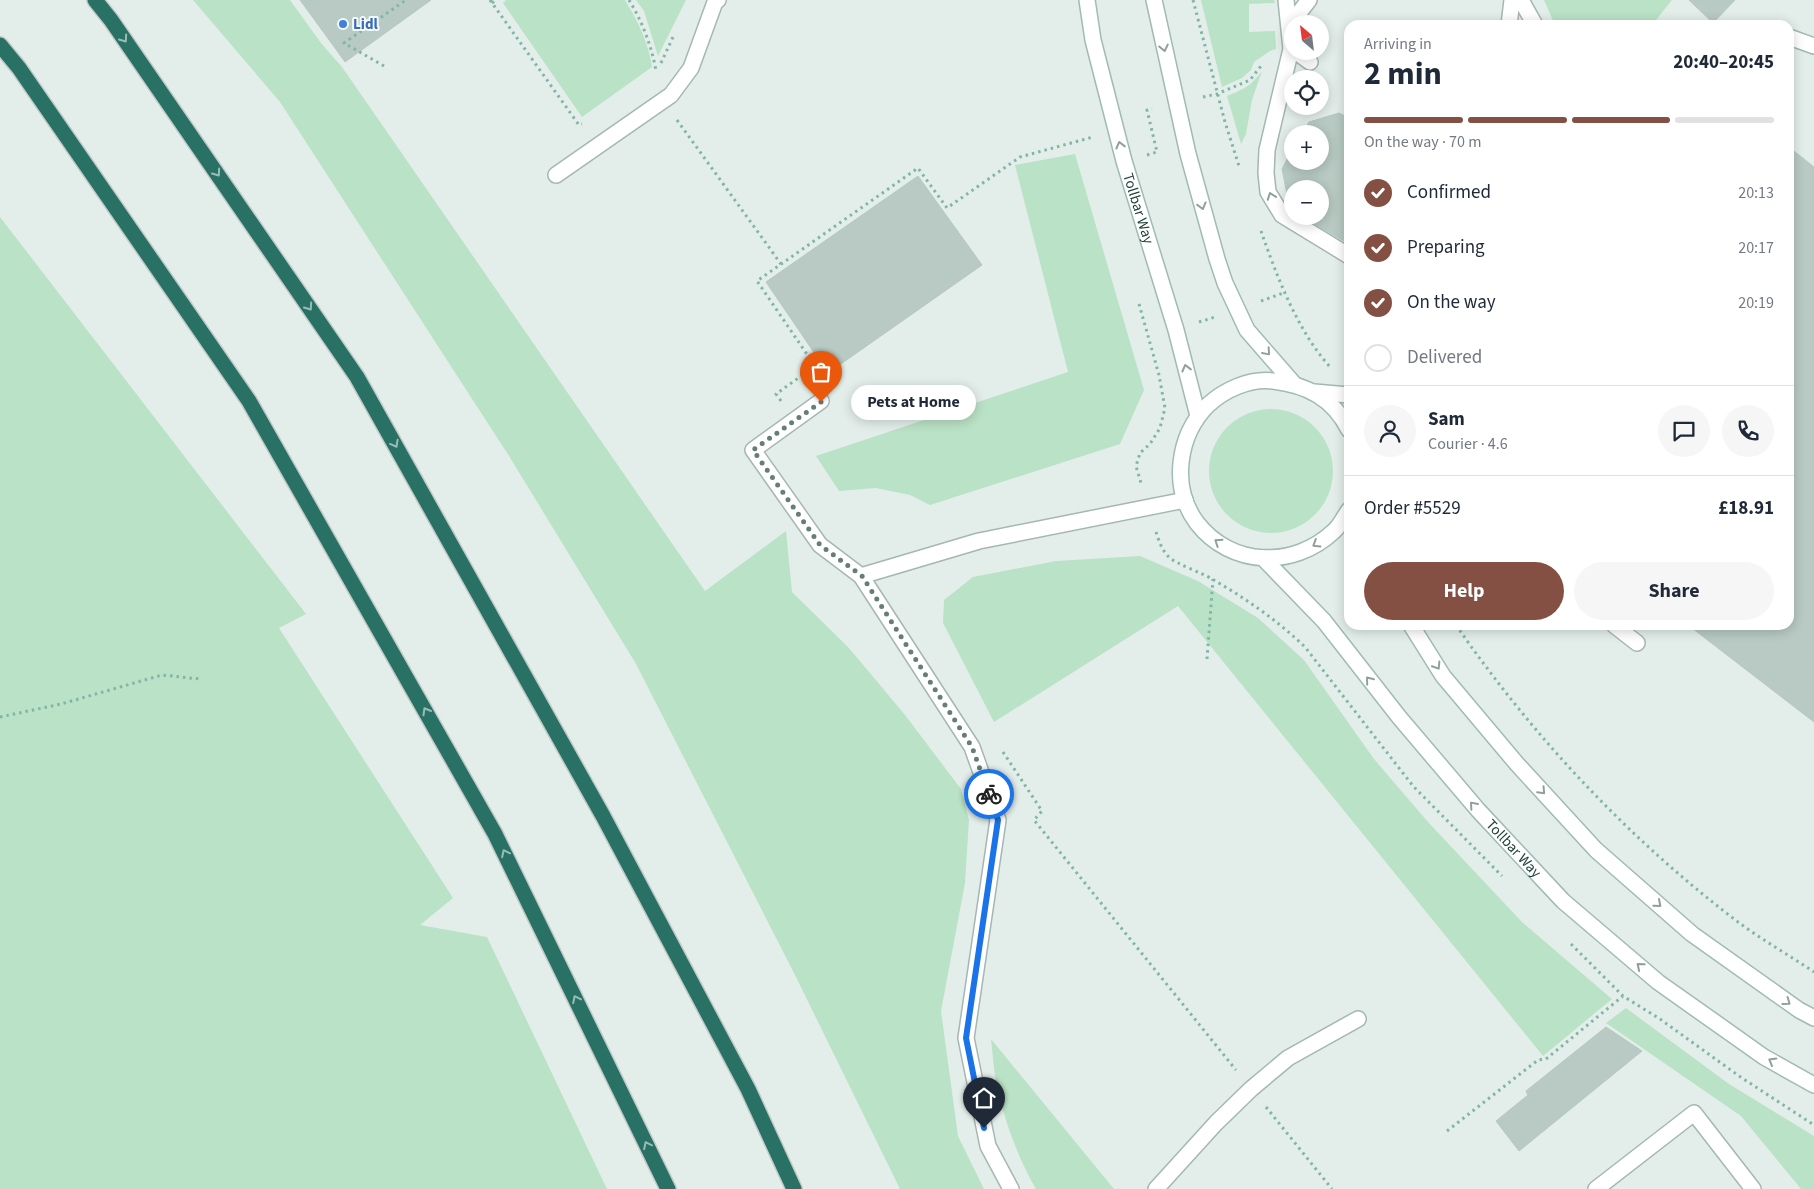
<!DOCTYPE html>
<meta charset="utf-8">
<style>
:root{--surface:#fff;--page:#f6f6f7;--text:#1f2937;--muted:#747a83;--line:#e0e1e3;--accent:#845043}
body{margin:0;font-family:"Source Sans 3",sans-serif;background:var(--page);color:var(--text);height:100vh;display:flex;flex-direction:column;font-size:19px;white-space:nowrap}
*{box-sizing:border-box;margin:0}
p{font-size:16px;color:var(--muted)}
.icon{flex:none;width:28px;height:28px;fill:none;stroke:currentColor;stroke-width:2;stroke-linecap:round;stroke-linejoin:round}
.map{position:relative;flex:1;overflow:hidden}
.panel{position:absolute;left:1344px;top:20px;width:450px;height:610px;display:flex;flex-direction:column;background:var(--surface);border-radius:15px;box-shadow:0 2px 12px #0003}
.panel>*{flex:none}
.needle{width:32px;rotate:332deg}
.buttons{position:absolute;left:1284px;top:15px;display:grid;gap:10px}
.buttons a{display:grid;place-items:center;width:45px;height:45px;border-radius:50%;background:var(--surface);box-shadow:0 2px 12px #0003;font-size:25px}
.pin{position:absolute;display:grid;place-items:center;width:42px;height:42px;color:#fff;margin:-51px -21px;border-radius:50% 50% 50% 0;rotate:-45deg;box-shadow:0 0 5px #0007}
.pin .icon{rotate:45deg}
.courier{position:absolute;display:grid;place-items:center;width:50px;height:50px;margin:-25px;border:4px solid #1a73e8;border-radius:50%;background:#fff;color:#222;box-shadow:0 1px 6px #0007}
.bubble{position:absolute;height:35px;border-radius:18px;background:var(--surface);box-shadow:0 2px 12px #0003;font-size:16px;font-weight:700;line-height:35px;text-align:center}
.head em{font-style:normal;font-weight:700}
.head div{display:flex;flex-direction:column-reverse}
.head{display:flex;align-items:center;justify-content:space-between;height:85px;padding:0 20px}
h1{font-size:32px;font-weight:700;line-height:38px}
.bar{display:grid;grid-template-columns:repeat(4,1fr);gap:8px 5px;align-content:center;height:60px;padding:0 20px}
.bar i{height:6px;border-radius:4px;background:var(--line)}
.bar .current{background:var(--accent)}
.bar p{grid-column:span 4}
.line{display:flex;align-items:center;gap:12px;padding:0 20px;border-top:1px solid var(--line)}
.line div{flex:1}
.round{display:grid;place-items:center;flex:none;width:52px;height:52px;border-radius:26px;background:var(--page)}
ol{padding:0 20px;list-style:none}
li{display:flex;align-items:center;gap:15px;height:55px}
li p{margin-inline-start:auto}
li .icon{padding:5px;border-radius:50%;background:var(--accent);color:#fff;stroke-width:4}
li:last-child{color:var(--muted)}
li i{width:28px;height:28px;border:2px solid var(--line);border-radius:50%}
.button{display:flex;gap:10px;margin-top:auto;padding:10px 20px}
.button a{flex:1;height:58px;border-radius:30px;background:var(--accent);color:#fff;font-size:20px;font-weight:700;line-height:58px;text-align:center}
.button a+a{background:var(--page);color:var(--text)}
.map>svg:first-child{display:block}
.green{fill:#bae2c6}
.building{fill:#b8cac3;stroke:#b5c9c1}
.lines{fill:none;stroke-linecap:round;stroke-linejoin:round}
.service-casing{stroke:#a5b7b2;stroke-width:18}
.secondary-casing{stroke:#a0bbb3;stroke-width:18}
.motorway-casing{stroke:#c1cac8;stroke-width:18}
.path{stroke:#81b5a6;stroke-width:3;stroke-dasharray:2.5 4;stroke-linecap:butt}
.service{stroke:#fff;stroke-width:15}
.secondary{stroke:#fff;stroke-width:15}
.motorway{stroke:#297165;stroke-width:15}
.oneway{stroke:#99bcb6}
.oneway2{stroke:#90a09c}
.done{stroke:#657e78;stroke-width:5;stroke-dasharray:0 9}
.route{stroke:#1a73e8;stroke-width:6}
.shop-dot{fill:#3f7fe0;stroke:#f5faf8;stroke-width:2}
.labels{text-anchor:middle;stroke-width:4;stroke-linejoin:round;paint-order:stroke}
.shop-label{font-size:15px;font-weight:bold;fill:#366cbe;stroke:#f5faf8;text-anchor:start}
.street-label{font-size:15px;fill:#21423a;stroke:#f5faf8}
</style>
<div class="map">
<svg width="1814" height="1189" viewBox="0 0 1814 1189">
<rect width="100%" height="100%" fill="#e3eeea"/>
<path class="green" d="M193,0h97l31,43 21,24 363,524 81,-60 6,61 57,56 56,67 56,74 8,31 -4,63 -24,128 17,125 26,53h-84l-105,-214 -159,-311 -127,-208 -229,-354z
M506,0h119c12,19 24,44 27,67l-70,50 -79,-114z
M636,0h50l-28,56 -14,-45z
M1201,0h73l1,3 -26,1v28l26,-1 1,18 -6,2 -16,11 -3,8 -9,8 -20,9z
M1544,0h128l-20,25h-97z
M1262,71l-10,29 -6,34 -5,10 -14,-48c17,-7 24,-10 35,-25z
M1075,154l69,236 -24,54 -190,61 -20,-10 -34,-7 -37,3 -23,-35 252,-84 -53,-207z
M0,217l306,397 -27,14 174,270 -33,27 67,12 120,252h-607z
M1209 471a62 62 0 1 1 124 0a62 62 0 1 1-124 0Z
M1140,556l58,25 60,37 46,42 70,99 54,63 94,100 90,77 -69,57 -365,-450 -184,116 -51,-99 1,-23 29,-23 83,-16z
M1626,1008l103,76 85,52v53h-13l-60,-73 -135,-93z
M991,1039l123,150h-78c-17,-29 -30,-64 -38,-97 -4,-17 -5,-36 -7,-53z"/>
<path class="building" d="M300,0h102l-67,48z
M402,0h29l-86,62 -10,-14z
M1689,0h46l-22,23z
M1339,113l10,5v126l-48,-28h19v-27h-28v12l-4,-2 -6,-30 10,-19v11h28v-27h-18l7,-12z
M1789,147l25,20v555l-126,-97h101z
M918,176l64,89 -154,108 -62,-91z
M1606,1027l36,24 -123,100 -23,-30 32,-26 -2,-4z"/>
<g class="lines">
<g class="service-casing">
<path id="service" d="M1286,0l5,49 -24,101 -1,23 2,19 14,23 67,41
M1521,0l14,25
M1509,25l3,-25
M1289,26l20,-26
M1789,37l25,9
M1295,51l15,11
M556,175l115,-80 20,-27 24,-66 3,-2
M1314,392l35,3
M821,401l-68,49 67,95 41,31 111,171 26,73 -32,218 22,108 23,43
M861,576l118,-35 206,-41
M1614,625l23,18
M1156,1189l60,-66 35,-34 37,-31 70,-39
M1596,1189l98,-76 59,76"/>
</g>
<g class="secondary-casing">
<g id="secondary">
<path id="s1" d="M1087,0l6,40 31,121 52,169 22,86"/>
<path d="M1154,0l34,154 29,105 8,24 22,47 47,54"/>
<path d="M1349,430c-16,-32 -42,-45 -76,-49 -23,-3 -49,9 -65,24 -30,30 -38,82 -11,118 34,44 97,46 137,8 6,-5 10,-14 15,-21"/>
<path id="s2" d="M1263,558l61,63 75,96 79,93 85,91 95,81 106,75 50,28"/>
<path d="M1411,625l32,51 74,88 79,86 96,84 107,76 15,8"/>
</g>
</g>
<g class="motorway-casing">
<path id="motorway" d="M95,0l16,20 246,357 246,439 145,273 46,100
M0,45l19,23 230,333 246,433 173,355"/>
</g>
<path class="path" d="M490,0l89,125 3,-1
M629,0c13,21 23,47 27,71
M1193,0l32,122 14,44
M492,3l4,-3
M661,63l13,-28
M384,66l-40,-23 62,-43
M1203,97l14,-3 33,-14 11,-14
M677,120l104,144
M1147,155l10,-3 -10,-42 5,-1
M1261,231c16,46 37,101 70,137
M1261,301l25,-9
M1139,304l20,71 6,33 -5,20 -10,16 -10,9 -4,13 5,17
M1199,322l16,-5
M781,401l-5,-7 39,-28 -58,-85 161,-113 29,40 73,-51 73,-20
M1156,532c3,9 6,19 14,26 7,6 32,15 42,21 33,19 65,41 93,68l108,139 89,90
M1456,625c78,113 173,214 282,297 24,18 51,33 76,50
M1207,659l6,-80
M0,717l61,-13 101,-29 38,4
M1003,752l39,59 -8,9 202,250
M1571,944l52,52 37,23 79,57 75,49
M1266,1107l66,82
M1447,1131l91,-71 8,-1 77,-63"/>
<use href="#service" class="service"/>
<use href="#secondary" class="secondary"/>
<use href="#motorway" class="motorway"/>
</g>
<defs><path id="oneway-chevron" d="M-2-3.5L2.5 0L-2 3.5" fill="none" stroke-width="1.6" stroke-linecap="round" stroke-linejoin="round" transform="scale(1.25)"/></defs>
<g class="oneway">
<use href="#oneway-chevron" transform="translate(124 39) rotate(55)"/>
<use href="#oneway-chevron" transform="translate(217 173) rotate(55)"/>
<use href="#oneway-chevron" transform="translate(309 307) rotate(55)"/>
<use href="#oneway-chevron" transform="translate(395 444) rotate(61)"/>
<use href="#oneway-chevron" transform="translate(426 711) rotate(-120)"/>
<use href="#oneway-chevron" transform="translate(505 853) rotate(-116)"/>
<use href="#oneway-chevron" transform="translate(576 999) rotate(-116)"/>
<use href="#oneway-chevron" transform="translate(647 1145) rotate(-116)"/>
</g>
<g class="oneway2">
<use href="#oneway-chevron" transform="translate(1164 48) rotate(78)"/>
<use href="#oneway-chevron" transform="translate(1120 145) rotate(-104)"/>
<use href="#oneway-chevron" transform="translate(1271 196) rotate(-110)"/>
<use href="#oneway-chevron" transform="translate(1202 206) rotate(75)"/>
<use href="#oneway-chevron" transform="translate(1267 352) rotate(49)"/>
<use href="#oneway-chevron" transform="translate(1186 368) rotate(-104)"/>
<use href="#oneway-chevron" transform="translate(1218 542) rotate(-146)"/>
<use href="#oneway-chevron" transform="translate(1316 544) rotate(148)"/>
<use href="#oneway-chevron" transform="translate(1437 666) rotate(58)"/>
<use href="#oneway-chevron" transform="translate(1369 680) rotate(-129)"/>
<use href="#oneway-chevron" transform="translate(1542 791) rotate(47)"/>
<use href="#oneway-chevron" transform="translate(1473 805) rotate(-131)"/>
<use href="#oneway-chevron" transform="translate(1658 904) rotate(41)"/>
<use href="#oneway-chevron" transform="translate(1640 966) rotate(-140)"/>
<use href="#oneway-chevron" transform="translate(1787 1002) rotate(36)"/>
<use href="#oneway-chevron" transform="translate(1772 1061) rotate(-150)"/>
</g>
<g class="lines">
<path class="done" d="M821,402l-68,48 67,95 42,31 110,171 17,47"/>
<path class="route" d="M984,1128l-18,-90 32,-218 -9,-26"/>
</g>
<circle class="shop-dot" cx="343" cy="24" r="5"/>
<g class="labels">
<g class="shop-label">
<text x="353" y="29">Lidl</text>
</g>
<g class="street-label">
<text dy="5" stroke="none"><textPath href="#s1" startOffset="215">Tollbar Way</textPath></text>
<text dy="5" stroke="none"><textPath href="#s2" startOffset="384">Tollbar Way</textPath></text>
</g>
</g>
</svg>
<div class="buttons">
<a><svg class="needle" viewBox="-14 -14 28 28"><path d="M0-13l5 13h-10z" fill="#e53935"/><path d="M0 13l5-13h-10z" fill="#747a83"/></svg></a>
<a><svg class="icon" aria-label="locate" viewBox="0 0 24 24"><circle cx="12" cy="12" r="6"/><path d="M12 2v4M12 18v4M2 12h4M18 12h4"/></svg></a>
<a>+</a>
<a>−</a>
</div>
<div class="pin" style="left:821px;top:402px;background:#ea580c"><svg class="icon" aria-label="bag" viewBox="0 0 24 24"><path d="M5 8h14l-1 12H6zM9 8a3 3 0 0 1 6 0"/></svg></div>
<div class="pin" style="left:984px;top:1128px;background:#1f2937"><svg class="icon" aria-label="home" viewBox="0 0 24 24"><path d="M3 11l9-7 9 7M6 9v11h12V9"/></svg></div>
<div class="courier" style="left:989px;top:794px"><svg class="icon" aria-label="bike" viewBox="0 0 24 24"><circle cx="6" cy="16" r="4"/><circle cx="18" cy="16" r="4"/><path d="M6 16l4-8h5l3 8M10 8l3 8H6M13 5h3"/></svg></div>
<div class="bubble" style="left:851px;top:385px;width:125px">Pets at Home</div>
<section class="panel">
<div class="head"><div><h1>2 min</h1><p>Arriving in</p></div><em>20:40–20:45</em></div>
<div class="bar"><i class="current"></i><i class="current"></i><i class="current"></i><i></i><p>On the way · 70 m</p></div>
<ol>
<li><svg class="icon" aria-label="check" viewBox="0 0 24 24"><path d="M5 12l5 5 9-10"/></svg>Confirmed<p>20:13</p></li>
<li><svg class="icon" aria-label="check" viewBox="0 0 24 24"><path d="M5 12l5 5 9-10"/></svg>Preparing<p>20:17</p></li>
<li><svg class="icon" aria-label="check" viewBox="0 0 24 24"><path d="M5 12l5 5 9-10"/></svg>On the way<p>20:19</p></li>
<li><i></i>Delivered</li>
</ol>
<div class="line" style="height:90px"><a class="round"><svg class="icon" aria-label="person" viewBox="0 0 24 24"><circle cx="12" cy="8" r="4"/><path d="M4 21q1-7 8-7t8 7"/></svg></a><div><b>Sam</b><p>Courier · 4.6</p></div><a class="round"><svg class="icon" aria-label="chat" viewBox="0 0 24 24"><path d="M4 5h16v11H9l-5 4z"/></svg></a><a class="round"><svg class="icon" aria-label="phone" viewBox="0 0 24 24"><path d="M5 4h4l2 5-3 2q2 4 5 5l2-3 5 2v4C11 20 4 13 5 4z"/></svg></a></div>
<div class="line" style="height:65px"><div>Order #5529</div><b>£18.91</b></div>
<div class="button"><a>Help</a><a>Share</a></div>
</section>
</div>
